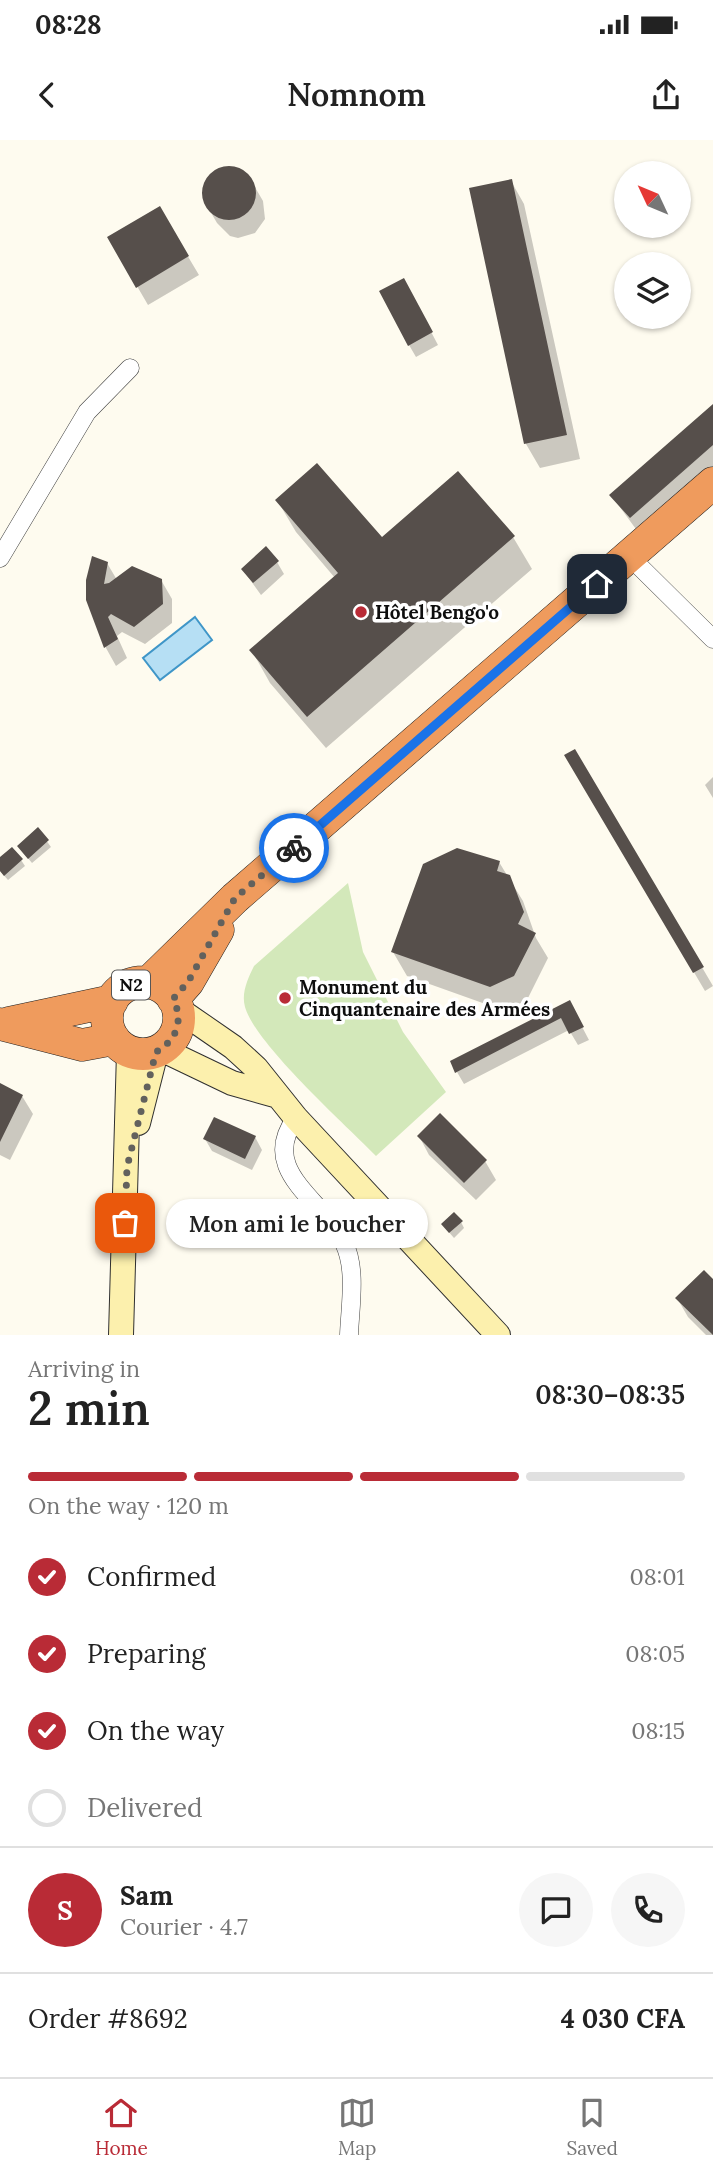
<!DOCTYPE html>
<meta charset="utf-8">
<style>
:root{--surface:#fff;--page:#f6f6f6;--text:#222;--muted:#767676;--line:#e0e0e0;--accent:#b92b36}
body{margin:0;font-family:Lora,serif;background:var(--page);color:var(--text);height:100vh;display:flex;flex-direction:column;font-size:26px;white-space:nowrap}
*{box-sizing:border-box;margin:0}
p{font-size:23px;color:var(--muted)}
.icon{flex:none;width:38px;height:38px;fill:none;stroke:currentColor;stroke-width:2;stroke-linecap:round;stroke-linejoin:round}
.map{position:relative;height:1195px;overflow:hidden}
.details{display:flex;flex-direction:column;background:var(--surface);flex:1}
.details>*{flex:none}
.needle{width:46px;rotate:314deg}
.buttons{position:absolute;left:614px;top:21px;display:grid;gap:14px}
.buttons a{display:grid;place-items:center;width:77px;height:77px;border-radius:50%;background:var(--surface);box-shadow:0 2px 5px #0004;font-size:35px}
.pin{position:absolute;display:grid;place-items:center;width:60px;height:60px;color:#fff;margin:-30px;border-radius:14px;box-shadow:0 4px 10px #0006}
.courier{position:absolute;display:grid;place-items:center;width:70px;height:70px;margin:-35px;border:5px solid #1a73e8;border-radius:50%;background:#fff;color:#222;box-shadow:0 2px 9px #0007}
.bubble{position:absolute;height:49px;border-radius:24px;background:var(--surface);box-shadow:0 2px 5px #0004;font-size:23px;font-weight:600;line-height:49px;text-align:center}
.head em{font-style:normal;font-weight:600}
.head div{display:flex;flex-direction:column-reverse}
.head{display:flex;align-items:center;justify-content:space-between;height:119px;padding:0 28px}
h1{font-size:46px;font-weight:600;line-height:52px}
.bar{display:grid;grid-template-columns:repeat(4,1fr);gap:10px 7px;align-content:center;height:84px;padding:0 28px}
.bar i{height:9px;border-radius:5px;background:var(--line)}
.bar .on{background:var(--accent)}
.bar p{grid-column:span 4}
.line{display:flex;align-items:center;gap:18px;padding:0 28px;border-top:2px solid var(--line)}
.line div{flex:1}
.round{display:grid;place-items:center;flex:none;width:74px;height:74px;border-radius:37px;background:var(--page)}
ol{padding:0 28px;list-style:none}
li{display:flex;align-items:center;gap:21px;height:77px}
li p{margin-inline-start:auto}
li .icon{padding:7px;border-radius:50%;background:var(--accent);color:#fff;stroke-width:4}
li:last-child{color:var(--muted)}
li i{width:38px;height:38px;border:4px solid var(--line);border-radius:50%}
.status{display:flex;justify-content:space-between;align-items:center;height:49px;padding:0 35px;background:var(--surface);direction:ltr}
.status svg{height:19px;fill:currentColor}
header{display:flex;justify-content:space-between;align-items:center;height:91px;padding:0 28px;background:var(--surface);font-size:32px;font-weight:600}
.tabs{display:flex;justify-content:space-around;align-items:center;height:98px;border-top:2px solid var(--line);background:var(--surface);font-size:19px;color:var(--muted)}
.tabs a{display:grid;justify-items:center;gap:4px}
.tabs .on{color:var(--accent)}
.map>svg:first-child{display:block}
.green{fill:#d3e8ba}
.water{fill:#b6dff4;stroke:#3f96c8;stroke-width:2}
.shadow{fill:#0003}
.building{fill:#564f4b}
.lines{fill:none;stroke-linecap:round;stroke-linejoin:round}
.street-casing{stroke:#414141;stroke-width:19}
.secondary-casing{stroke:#303030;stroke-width:26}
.highway-casing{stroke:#1f1f1f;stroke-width:33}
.street{stroke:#fff;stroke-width:18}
.secondary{stroke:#fcf0ad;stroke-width:24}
.highway{stroke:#ef9b5d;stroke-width:32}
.done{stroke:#62615d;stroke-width:7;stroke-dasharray:0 12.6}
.route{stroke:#1a73e8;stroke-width:9}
.poi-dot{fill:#b92b36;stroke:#fff;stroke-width:2.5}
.labels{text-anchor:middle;stroke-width:7;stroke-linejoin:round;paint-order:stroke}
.shield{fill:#fff;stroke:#565656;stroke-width:2}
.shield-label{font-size:18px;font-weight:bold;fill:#0e0e0e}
.poi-label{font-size:19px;font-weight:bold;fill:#0e0e0e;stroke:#fff;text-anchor:start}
</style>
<div class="status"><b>08:28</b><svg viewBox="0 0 49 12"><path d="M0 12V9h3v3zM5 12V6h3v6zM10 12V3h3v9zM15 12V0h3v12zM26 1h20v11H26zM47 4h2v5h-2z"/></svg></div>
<header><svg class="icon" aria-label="back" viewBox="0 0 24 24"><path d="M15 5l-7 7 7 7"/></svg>Nomnom<svg class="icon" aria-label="share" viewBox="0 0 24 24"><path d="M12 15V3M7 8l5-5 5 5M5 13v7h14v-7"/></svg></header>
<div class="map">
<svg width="713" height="1195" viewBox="0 0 713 1195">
<rect width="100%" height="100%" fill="#fefbef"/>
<path class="green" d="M348,743l15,69 40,80 43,60 -70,64c-30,-31 -120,-111 -131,-149 -4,-14 3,-29 9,-41z"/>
<path class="water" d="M195,477l17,23 -52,40 -17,-22z"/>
<path class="shadow" d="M231,27l8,2 13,13 11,19 2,18 -10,14 -17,5 -8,-2 -13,-13 -11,-19 -2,-18 10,-14z
M511,41l13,23 56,255 -40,9 -14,-24 -55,-255z
M159,68l40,67 -51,30 -39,-67z
M410,152l28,53 -22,12 -7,-12z
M713,266v67l-72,63 -30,-41z
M277,360l105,40 131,-3 19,32 -206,179 -56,-65 -18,-32 83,-73 -39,-46z
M277,422l7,12 -23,21 -18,-25z
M107,423l10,17h44l11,19v24l-27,21 -23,-12 -5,4 10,22 -11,8 -10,-18 -18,-48z
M575,611l138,235 -8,5 -138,-235z
M713,637v21l-8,-13z
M38,689l13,18 -19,16 -10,-12z
M0,720h21l4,6 -17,14 -8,-9z
M499,722l24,39 13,37 12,20 -21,42 -22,11 -98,-35 -14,-24z
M569,862l20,38 -11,5 -9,-15 -105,54 -7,-12z
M0,945l22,11 11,18 -23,46 -10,-5z
M419,996l66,25 11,19 -20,20 -47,-45z
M255,997l7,13 -10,20 -40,-19 -7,-12z
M461,1082l3,6 -10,10 -7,-8z
M713,1141v54h-7l-18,-18 -11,-19z"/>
<path class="building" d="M202 53a27 27 0 1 1 54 0a27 27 0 1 1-54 0Z
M512,39l55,256 -43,9 -55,-256z
M160,66l29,50 -53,32 -29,-51z
M404,138l29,54 -25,14 -29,-55z
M713,264v41l-83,73 -21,-23z
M317,323l65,74 76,-66 57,65 -208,181 -58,-67 89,-77 -63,-73z
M266,406l13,15 -26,22 -12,-14z
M92,416l16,6 -4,22 5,-1 23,-17 30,13 1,25 -29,23 -23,-13 -3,3 10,22 -14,9 -18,-48v-20z
M575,609l129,218 -11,6 -129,-218z
M38,687l11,13 -21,19 -11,-13z
M12,707l11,12 -19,17 -4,-5v-14z
M457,708l43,13 -3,10 13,4 14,37 -6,12 18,9 -22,43 -24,11 -99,-35 32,-88z
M570,860l14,27 -15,7 -8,-16 -106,55 -5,-12z
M0,943l23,12 -23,47z
M440,973l47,47 -23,23 -47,-47z
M214,977l42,19 -11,23 -42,-20z
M454,1072l9,9 -14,12 -8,-9z
M704,1130l9,9v56l-38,-37z"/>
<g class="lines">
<g class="street-casing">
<path id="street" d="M629,416l84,83
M0,418l87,-146 43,-44
M296,978c-39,53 28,82 48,125 13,26 6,64 5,92"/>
</g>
<g class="secondary-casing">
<path id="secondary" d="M178,869l55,38 23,21 40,50 202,217
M161,909l71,34 46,13
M138,983l18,-71
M121,1195l8,-283"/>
</g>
<g class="highway-casing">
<path id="highway" d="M107 878a36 36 0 1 1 72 0a36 36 0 1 1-72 0Z
M148,843l87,-85 478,-415
M173,859l15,-17 30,-52
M9,883l103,-22
M0,884l82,21 32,-6"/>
</g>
<use href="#street" class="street"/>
<use href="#secondary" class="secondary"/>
<use href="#highway" class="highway"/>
</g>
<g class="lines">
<path class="done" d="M125,1083l2,-56 29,-115c21,-12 28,-32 17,-53l15,-17 47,-84 59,-50"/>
<path class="route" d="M294,708l303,-264"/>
</g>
<g class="poi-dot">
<circle cx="361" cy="472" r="7"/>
<circle cx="285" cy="858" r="7"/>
</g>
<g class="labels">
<rect class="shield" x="112" y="830.5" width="38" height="29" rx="5"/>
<g class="shield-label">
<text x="131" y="851">N2</text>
</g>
<g class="poi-label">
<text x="375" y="479">Hôtel Bengo'o</text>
<text x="299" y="854">Monument du<tspan x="299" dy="22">Cinquantenaire des Armées</tspan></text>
</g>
</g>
</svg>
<div class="buttons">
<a><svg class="needle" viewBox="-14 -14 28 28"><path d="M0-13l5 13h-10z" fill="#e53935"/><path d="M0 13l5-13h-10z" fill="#767676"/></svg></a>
<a><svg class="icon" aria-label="layers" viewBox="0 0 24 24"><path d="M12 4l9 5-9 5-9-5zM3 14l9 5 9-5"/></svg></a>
</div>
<div class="pin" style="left:125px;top:1083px;background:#ea580c"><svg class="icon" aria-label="bag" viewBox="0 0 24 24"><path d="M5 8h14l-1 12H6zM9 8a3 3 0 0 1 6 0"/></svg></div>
<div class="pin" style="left:597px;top:444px;background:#1f2937"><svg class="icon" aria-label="home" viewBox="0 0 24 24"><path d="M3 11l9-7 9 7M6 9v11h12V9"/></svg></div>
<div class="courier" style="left:294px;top:708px"><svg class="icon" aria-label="bike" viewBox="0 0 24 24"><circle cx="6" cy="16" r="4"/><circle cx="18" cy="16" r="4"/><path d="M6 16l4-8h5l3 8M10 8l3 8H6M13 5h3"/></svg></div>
<div class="bubble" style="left:166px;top:1059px;width:262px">Mon ami le boucher</div>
</div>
<section class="details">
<div class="head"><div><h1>2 min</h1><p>Arriving in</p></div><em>08:30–08:35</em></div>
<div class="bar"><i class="on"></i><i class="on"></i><i class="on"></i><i></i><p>On the way · 120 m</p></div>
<ol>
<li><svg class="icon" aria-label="check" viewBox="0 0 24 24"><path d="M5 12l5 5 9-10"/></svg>Confirmed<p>08:01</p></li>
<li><svg class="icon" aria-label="check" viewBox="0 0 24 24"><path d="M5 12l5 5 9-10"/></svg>Preparing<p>08:05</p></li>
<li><svg class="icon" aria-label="check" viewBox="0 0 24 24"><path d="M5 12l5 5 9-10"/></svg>On the way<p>08:15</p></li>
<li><i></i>Delivered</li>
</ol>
<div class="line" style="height:126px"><b class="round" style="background:var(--accent);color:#fff">S</b><div><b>Sam</b><p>Courier · 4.7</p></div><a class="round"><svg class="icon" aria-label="chat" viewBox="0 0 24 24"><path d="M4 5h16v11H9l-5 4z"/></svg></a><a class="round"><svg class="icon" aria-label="phone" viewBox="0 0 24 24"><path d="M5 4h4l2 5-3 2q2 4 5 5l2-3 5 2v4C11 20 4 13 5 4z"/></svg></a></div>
<div class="line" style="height:91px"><div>Order #8692</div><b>4 030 CFA</b></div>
</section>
<nav class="tabs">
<a class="on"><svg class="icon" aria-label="home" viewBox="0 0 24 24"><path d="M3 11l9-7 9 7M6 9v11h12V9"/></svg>Home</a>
<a><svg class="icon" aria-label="map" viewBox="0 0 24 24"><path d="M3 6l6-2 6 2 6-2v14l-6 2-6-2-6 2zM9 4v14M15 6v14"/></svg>Map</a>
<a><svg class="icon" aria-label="saved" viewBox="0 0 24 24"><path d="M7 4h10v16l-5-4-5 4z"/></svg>Saved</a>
</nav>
